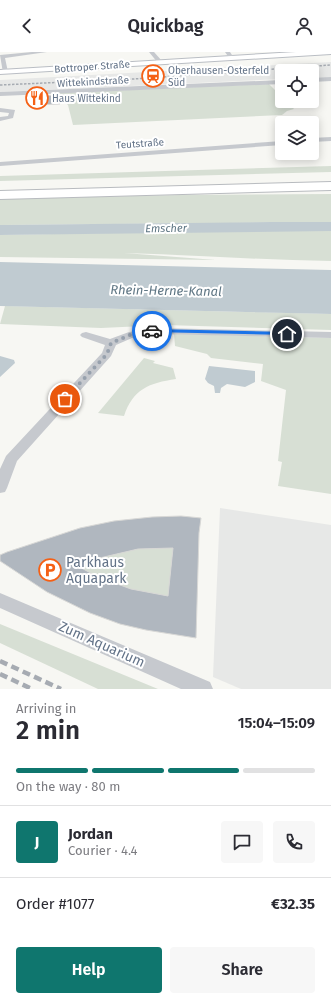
<!DOCTYPE html>
<meta charset="utf-8">
<style>
:root{--surface:#fff;--page:#f7f7f7;--text:#2b2b33;--muted:#7c7c81;--line:#e1e1e2;--accent:#0f766e}
body{margin:0;font-family:"Fira Sans",sans-serif;background:var(--page);color:var(--text);height:100vh;display:flex;flex-direction:column;font-size:15px;white-space:nowrap}
*{box-sizing:border-box;margin:0}
p{font-size:13px;color:var(--muted)}
.icon{flex:none;width:22px;height:22px;fill:none;stroke:currentColor;stroke-width:2;stroke-linecap:round;stroke-linejoin:round}
.map{position:relative;height:637px;overflow:hidden}
.side{display:flex;flex-direction:column;background:var(--surface);flex:1}
.side>*{flex:none}
.fabs{position:absolute;left:275px;top:12px;display:grid;gap:8px}
.fabs a{display:grid;place-items:center;width:44px;height:44px;border-radius:4px;background:var(--surface);box-shadow:0 2px 10px #0003;font-size:20px}
.pin{position:absolute;display:grid;place-items:center;width:34px;height:34px;color:#fff;margin:-17px;border:2px solid #fff;border-radius:50%;box-shadow:0 1px 4px #0007}
.courier{position:absolute;display:grid;place-items:center;width:40px;height:40px;margin:-20px;border:3px solid #1a73e8;border-radius:50%;background:#fff;color:#222;box-shadow:0 1px 5px #0007}
.summary em{font-style:normal;font-weight:600}
.summary div{display:flex;flex-direction:column-reverse}
.summary{display:flex;align-items:center;justify-content:space-between;height:68px;padding:0 16px}
h1{font-size:26px;font-weight:600;line-height:30px}
.bar{display:grid;grid-template-columns:repeat(4,1fr);gap:6px 4px;align-content:center;height:48px;padding:0 16px}
.bar i{height:5px;border-radius:3px;background:var(--line)}
.bar .selected{background:var(--accent)}
.bar p{grid-column:span 4}
.line{display:flex;align-items:center;gap:10px;padding:0 16px;border-top:1px solid var(--line)}
.line div{flex:1}
.round{display:grid;place-items:center;flex:none;width:42px;height:42px;border-radius:4px;background:var(--page)}
.button{display:flex;gap:8px;margin-top:auto;padding:8px 16px}
.button a{flex:1;height:46px;border-radius:4px;background:var(--accent);color:#fff;font-size:16px;font-weight:600;line-height:46px;text-align:center}
.button a+a{background:var(--page);color:var(--text)}
header{display:flex;justify-content:space-between;align-items:center;height:52px;padding:0 16px;background:var(--surface);font-size:18px;font-weight:600}
.map>svg:first-child{display:block}
.built{fill:#e7e8e7}
.green{fill:#d7dfd4}
.water{fill:#c0cbd1}
.building{fill:#b0b7bf;stroke:#d8d8d6;fill-rule:evenodd}
.lines{fill:none;stroke-linecap:round;stroke-linejoin:round}
.secondary-casing{stroke:#babec4;stroke-width:2}
.highway-casing{stroke:#b8bbbf;stroke-width:2}
.street{fill:#c6c9ce;fill-rule:evenodd}
.secondary{fill:#fff;fill-rule:evenodd}
.highway{fill:#fff;fill-rule:evenodd}
.rail-far1{stroke:#a6abb2;stroke-width:1.5;stroke-dasharray:2.5 1.5;stroke-linecap:butt}
.rail{stroke:#a6abb2;stroke-width:4.5;stroke-dasharray:8 4.5;stroke-linecap:butt}
.route{fill:#1a73e8}
.done{stroke:#97a1ad;stroke-width:4;stroke-dasharray:0 7.2}
.labels{text-anchor:middle;stroke-width:4;stroke-linejoin:round;paint-order:stroke}
.far-street-label{font-size:10px;fill:#637388;stroke:#fff}
.far-poi-label{font-size:10px;fill:#637388;stroke:#fff;text-anchor:start}
.far-water-label{font-size:11px;font-style:italic;fill:#5f7684;stroke:#fff}
.water-label{font-size:13px;font-style:italic;fill:#5f7684;stroke:#fff}
.near-poi-label{font-size:14px;fill:#637388;stroke:#fff;text-anchor:start}
.near-street-label{font-size:14px;fill:#637388;stroke:#fff}
</style>
<header><svg class="icon" aria-label="back" viewBox="0 0 24 24"><path d="M15 5l-7 7 7 7"/></svg>Quickbag<svg class="icon" aria-label="person" viewBox="0 0 24 24"><circle cx="12" cy="8" r="4"/><path d="M4 21q1-7 8-7t8 7"/></svg></header>
<div class="map">
<svg width="331" height="637" viewBox="0 0 331 637">
<rect width="100%" height="100%" fill="#f7f7f3"/>
<path class="built" d="M331,10v16h-19v-7h-30v8l-282,13v-12z
M220,456l111,17v164h-90l-28,-12z"/>
<path class="green" d="M269,32l13,13v4h5l7,8 -7,2 -5,4 -209,10 -5,-20 -5,-5 -3,-7z
M331,114v6l-331,9v-5z
M331,142v28l-331,3v-26l179,-4z
M214,179h117v30c-69,-1 -138,-6 -207,-8l92,7 -216,-3v-22z
M5,254l326,8v16l-166,-5 -64,3 -101,-4z
M174,282l157,4v156l-53,-8 4,-24 -4,-1 8,-71 -25,-9 2,-17 -52,-6 -4,-4 -32,-8z
M144,306l11,3 -2,2 20,5 3,11c-27,4 -43,10 -52,37l-26,-3z
M173,496l-5,48 -37,-7 -33,-12 -24,-13 64,-15z
M0,572l158,65h-60l-98,-46z"/>
<path class="water" d="M272,170h59v9l-331,4v-10z
M0,210l331,8v44l-331,-8z
M0,304l14,4 1,3 -15,14z
M209,314l46,5v11l-10,5 -18,-3 -6,4 -1,5h-5l-1,-7 -6,-3 -3,-4z"/>
<path class="building" d="M60,43v9l-26,1 1,-9z
M181,464l20,2 -2,15 -3,105 -50,-8 -26,-6 -30,-11 -43,-21 -47,-31v-6l7,-3 73,-24 34,-7 38,-4zM173,496l-5,48 -37,-7 -33,-12 -24,-13 64,-15z"/>
<g class="lines">
<g class="secondary-casing">
<path id="secondary" d="M296,0h35v2l-331,20v-4z"/>
</g>
<g class="highway-casing">
<path id="highway" d="M331,130v8l-331,9v-8z"/>
</g>
<path class="street" d="M32,0h15l-42,6 3,14 -5,1 -3,-18z
M149,0h5l8,9v2h-4z
M225,0h5l4,6 -4,1z
M331,25v4l-19,1v-4z
M282,28v4l-282,12v-4z
M0,56l15,2 -2,8 -13,3v-4l8,-1 1,-3 -9,-1z
M331,85v4l-19,1v-4z
M282,89v4l-282,21v-4z
M157,276l174,4v6l-174,-4 -25,4 -16,7 -5,11 -94,105 -10,27 -2,4 -5,1v-24l6,-13 96,-103 3,-8 -23,-8 -2,-2 2,-2 4,-1 24,7 19,-7z
M0,541l210,89 3,7h-32l-181,-81z"/>
<use href="#secondary" class="secondary"/>
<use href="#highway" class="highway"/>
<path class="rail-far1" d="M0,33l134,-6 197,-14"/>
<path class="rail" d="M0,609l61,28
M0,622l32,15"/>
</g>
<path class="route" d="M152,277l135,3 3,2 -3,1 -137,-3v-2z"/>
<g class="lines">
<path class="done" d="M65,347l42,-45 4,-11 19,-8 22,-4"/>
</g>
<defs>
<g id="station-ring" transform="scale(1.15)"><circle r="9.5" fill="#fff" stroke="#f56015" stroke-width="1.5"/><path d="M-3-6H3Q5-6 5-4V2Q5 4 3 4L4.5 6H3L1.5 4h-3L-3 6H-4.5L-3 4Q-5 4-5 2V-4Q-5-6-3-6ZM-3.5-4v3h7v-3ZM-3.5 1v1.5H-2V1ZM2 1v1.5H3.5V1Z" fill="#f56015"/></g>
<g id="restaurant-ring" transform="scale(1.15)"><circle r="9.5" fill="#fff" stroke="#f56015" stroke-width="1.5"/><path d="M-5-6h1v4h1v-4h1v4h1v-4h1v5L-1.5 .5V6h-2V.5L-5-1ZM5-6V6H3V1.5H1.5Q1.5-4 5-6Z" fill="#f56015"/></g>
<g id="parking-ring" transform="scale(1.15)"><circle r="9.5" fill="#fff" stroke="#f56015" stroke-width="1.5"/><path d="M-3.5-5.5H1a3.5 3.5 0 0 1 0 7H-1V5.5H-3.5ZM-1-3.4V-.6H.8a1.4 1.4 0 0 0 0-2.8Z" fill="#f56015"/></g>
</defs>
<g fill-rule="evenodd">
<use href="#station-ring" x="153" y="24"/>
<use href="#restaurant-ring" x="37" y="46"/>
<use href="#parking-ring" x="50" y="518"/>
</g>
<g class="labels">
<g class="far-street-label">
<text transform="translate(92 14) rotate(-4)" y="4">Bottroper Straße</text>
<text transform="translate(93 29) rotate(-3)" y="4">Wittekindstraße</text>
<text transform="translate(140 91) rotate(-4)" y="4">Teutstraße</text>
</g>
<g class="far-poi-label">
<text x="168" y="22">Oberhausen-Osterfeld<tspan x="168" dy="12">Süd</tspan></text>
<text x="52" y="50">Haus Wittekind</text>
</g>
<g class="far-water-label">
<text transform="translate(166 176) rotate(-1)" y="4">Emscher</text>
</g>
<g class="water-label">
<text transform="translate(166 238) rotate(1)" y="5">Rhein-Herne-Kanal</text>
</g>
<g class="near-poi-label">
<text x="66" y="515">Parkhaus<tspan x="66" dy="16">Aquapark</tspan></text>
</g>
<g class="near-street-label">
<text transform="translate(102 592) rotate(24)" y="5">Zum Aquarium</text>
</g>
</g>
</svg>
<div class="fabs">
<a><svg class="icon" aria-label="locate" viewBox="0 0 24 24"><circle cx="12" cy="12" r="6"/><path d="M12 2v4M12 18v4M2 12h4M18 12h4"/></svg></a>
<a><svg class="icon" aria-label="layers" viewBox="0 0 24 24"><path d="M12 4l9 5-9 5-9-5zM3 14l9 5 9-5"/></svg></a>
</div>
<div class="pin" style="left:65px;top:347px;background:#ea580c"><svg class="icon" aria-label="bag" viewBox="0 0 24 24"><path d="M5 8h14l-1 12H6zM9 8a3 3 0 0 1 6 0"/></svg></div>
<div class="pin" style="left:287px;top:282px;background:#1f2937"><svg class="icon" aria-label="home" viewBox="0 0 24 24"><path d="M3 11l9-7 9 7M6 9v11h12V9"/></svg></div>
<div class="courier" style="left:152px;top:279px"><svg class="icon" aria-label="car" viewBox="0 0 24 24"><path d="M5 17H2v-5l4-1 3-4h7l3 4 3 1v5h-3M9 17h6M6 11h13"/><circle cx="7" cy="17" r="2"/><circle cx="17" cy="17" r="2"/></svg></div>
</div>
<section class="side">
<div class="summary"><div><h1>2 min</h1><p>Arriving in</p></div><em>15:04–15:09</em></div>
<div class="bar"><i class="selected"></i><i class="selected"></i><i class="selected"></i><i></i><p>On the way · 80 m</p></div>
<div class="line" style="height:72px"><b class="round" style="background:var(--accent);color:#fff">J</b><div><b>Jordan</b><p>Courier · 4.4</p></div><a class="round"><svg class="icon" aria-label="chat" viewBox="0 0 24 24"><path d="M4 5h16v11H9l-5 4z"/></svg></a><a class="round"><svg class="icon" aria-label="phone" viewBox="0 0 24 24"><path d="M5 4h4l2 5-3 2q2 4 5 5l2-3 5 2v4C11 20 4 13 5 4z"/></svg></a></div>
<div class="line" style="height:52px"><div>Order #1077</div><b>€32.35</b></div>
<div class="button"><a>Help</a><a>Share</a></div>
</section>
